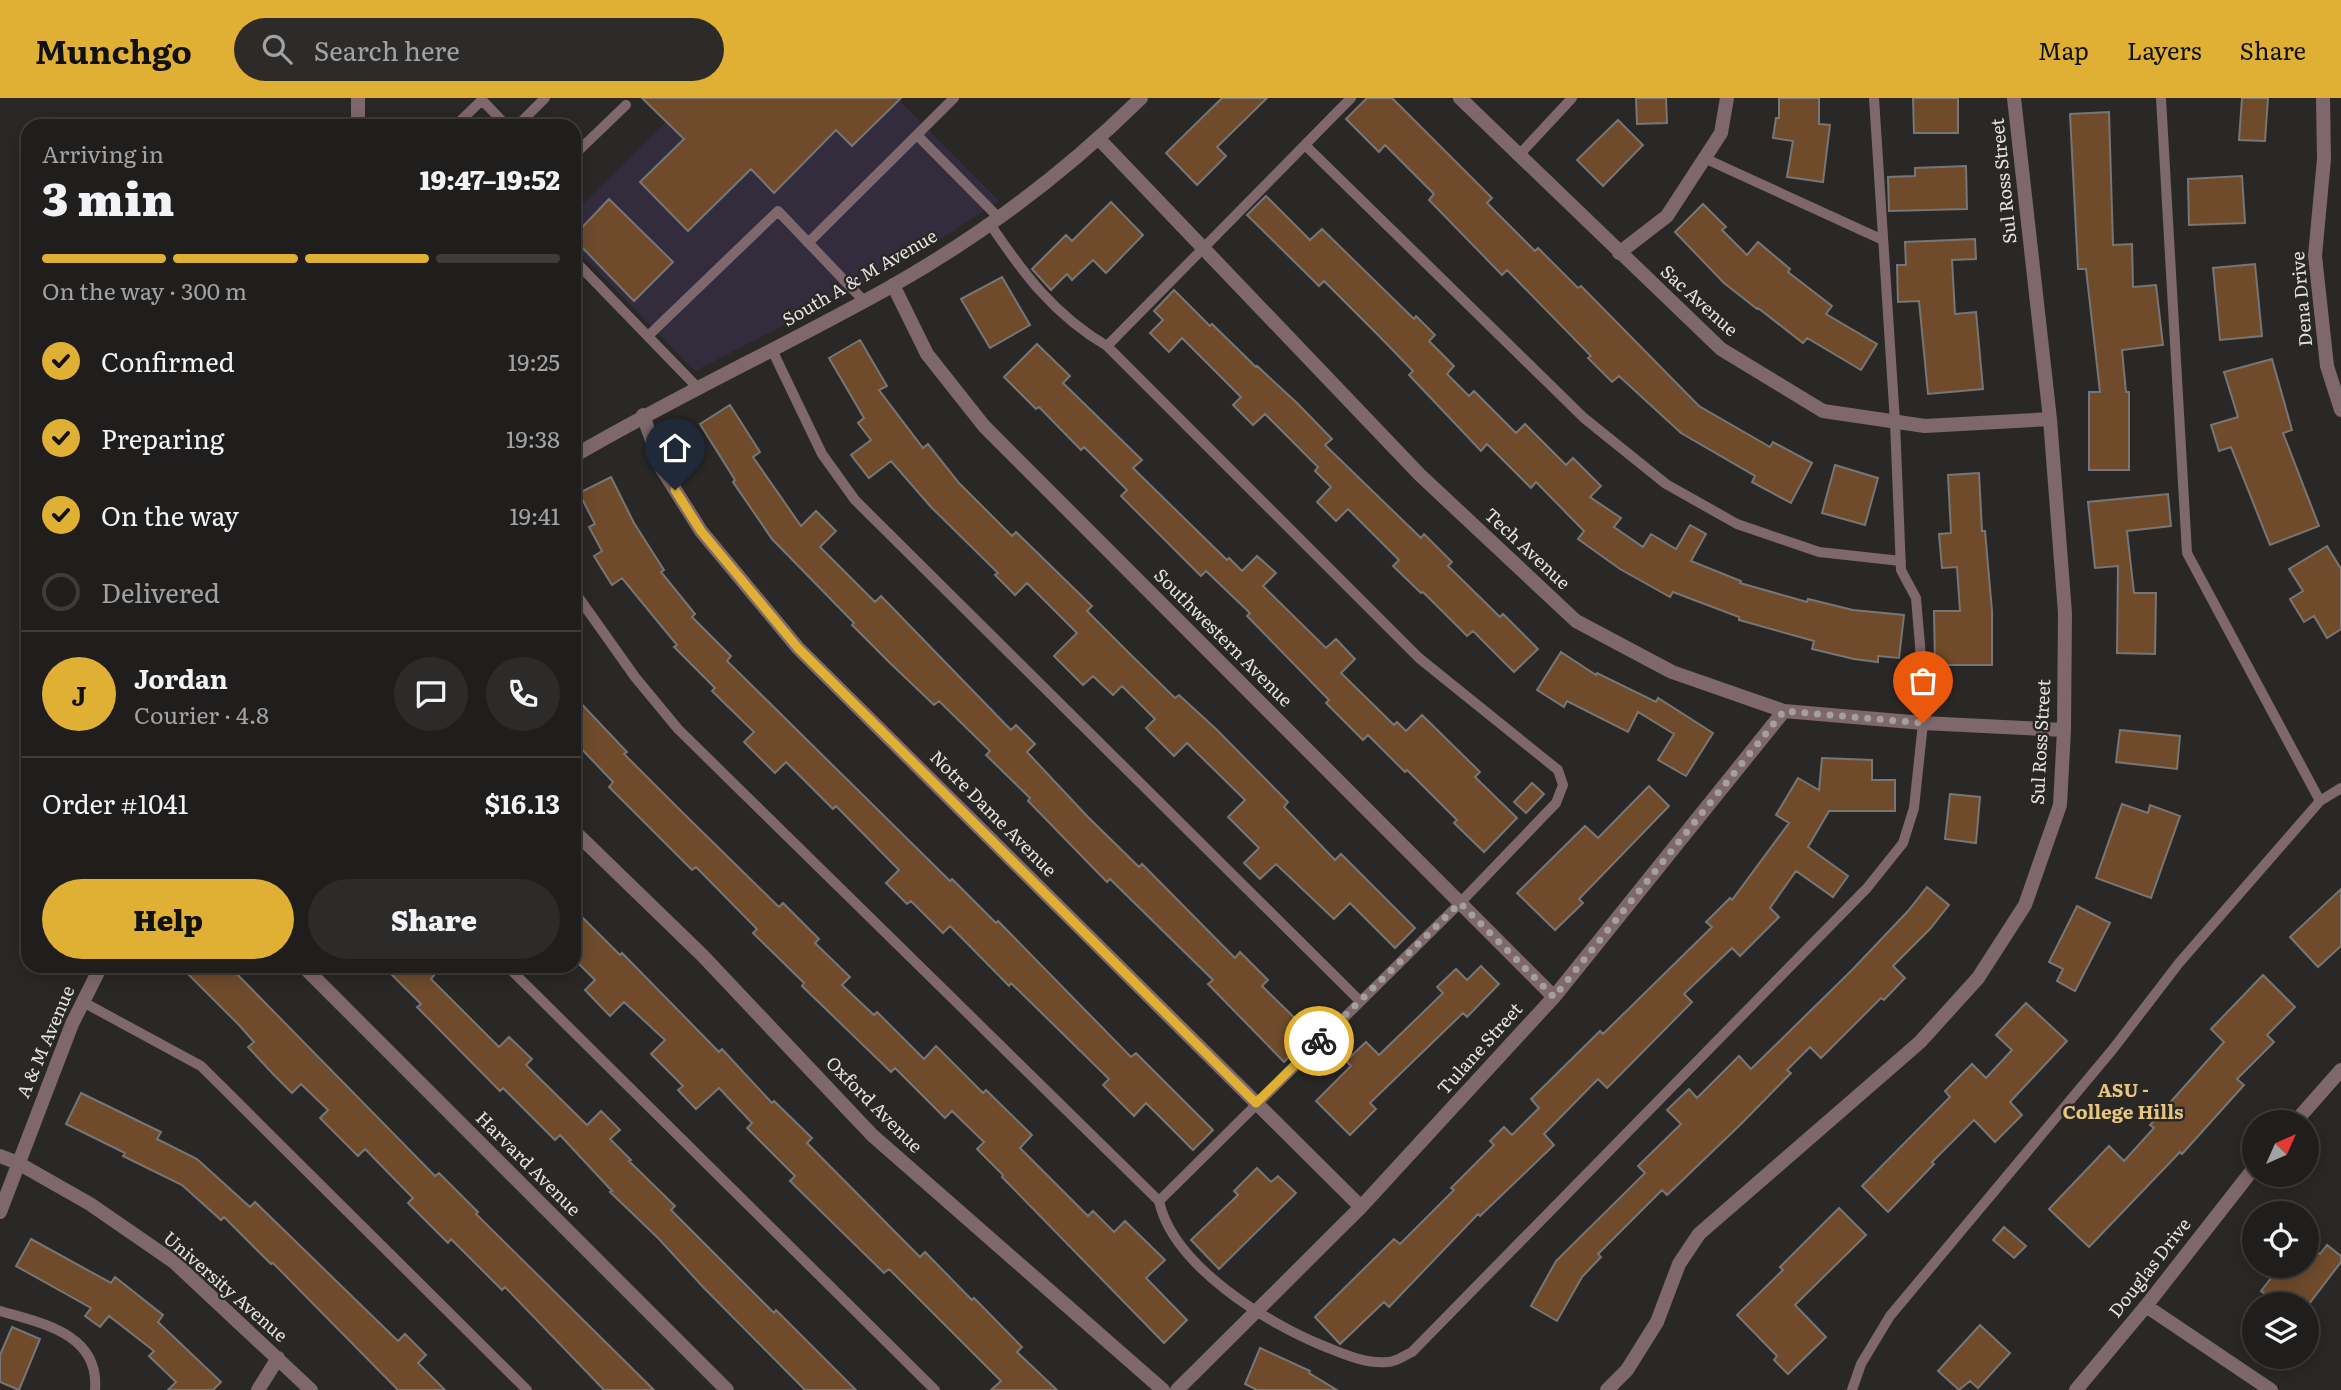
<!DOCTYPE html>
<meta charset="utf-8">
<style>
:root{--surface:#201e1c;--page:#2d2b29;--text:#f1f3f6;--muted:#a2a2a3;--line:#3d3c3b;--accent:#dfb034}
body{margin:0;font-family:Literata,serif;background:var(--page);color:var(--text);height:100vh;display:flex;flex-direction:column;font-size:26px;white-space:nowrap}
*{box-sizing:border-box;margin:0}
p{font-size:23px;color:var(--muted)}
.icon{flex:none;width:38px;height:38px;fill:none;stroke:currentColor;stroke-width:2;stroke-linecap:round;stroke-linejoin:round}
.map{position:relative;flex:1;overflow:hidden}
.panel{position:absolute;left:21px;top:21px;width:560px;height:854px;display:flex;flex-direction:column;background:var(--surface);border-radius:21px;box-shadow:0 4px 18px #0003,0 0 0 2px var(--line)}
.panel>*{flex:none}
.needle{width:46px;rotate:45deg}
.buttons{position:absolute;left:2242px;top:1012px;display:grid;gap:14px}
.buttons a{display:grid;place-items:center;width:77px;height:77px;border-radius:50%;background:var(--surface);box-shadow:0 4px 18px #0003,0 0 0 2px var(--line);font-size:35px}
.pin{position:absolute;display:grid;place-items:center;width:60px;height:60px;color:#fff;margin:-72px -30px;border-radius:50% 50% 50% 0;rotate:-45deg;box-shadow:0 0 7px #0007}
.pin .icon{rotate:45deg}
.courier{position:absolute;display:grid;place-items:center;width:70px;height:70px;margin:-35px;border:5px solid #dfb034;border-radius:50%;background:#fff;color:#222;box-shadow:0 2px 9px #0007}
.headline em{font-style:normal;font-weight:800}
.headline div{display:flex;flex-direction:column-reverse}
.headline{display:flex;align-items:center;justify-content:space-between;height:119px;padding:0 21px}
h1{font-size:46px;font-weight:800;line-height:52px}
.bar{display:grid;grid-template-columns:repeat(4,1fr);gap:10px 7px;align-content:center;height:84px;padding:0 21px}
.bar i{height:9px;border-radius:5px;background:var(--line)}
.bar .selected{background:var(--accent)}
.bar p{grid-column:span 4}
.line{display:flex;align-items:center;gap:18px;padding:0 21px;border-top:2px solid var(--line)}
.line div{flex:1}
.round{display:grid;place-items:center;flex:none;width:74px;height:74px;border-radius:37px;background:var(--page)}
ol{padding:0 21px;list-style:none}
li{display:flex;align-items:center;gap:21px;height:77px}
li p{margin-inline-start:auto}
li .icon{padding:7px;border-radius:50%;background:var(--accent);color:#111;stroke-width:4}
li:last-child{color:var(--muted)}
li i{width:38px;height:38px;border:4px solid var(--line);border-radius:50%}
.action{display:flex;gap:14px;margin-top:auto;padding:14px 21px}
.action a{flex:1;height:80px;border-radius:42px;background:var(--accent);color:#111;font-size:28px;font-weight:800;line-height:80px;text-align:center}
.action a+a{background:var(--page);color:var(--text)}
header{display:flex;align-items:center;gap:42px;box-sizing:border-box;height:98px;padding:0 35px;background:var(--accent);color:#111}
header strong{font-size:33px}
nav{display:flex;gap:38px;margin-inline-start:auto;font-size:24px}
.search{width:490px;height:63px;background:var(--page);display:flex;align-items:center;gap:18px;box-sizing:border-box;padding:0 24px;border-radius:38px;color:var(--muted);font-size:26px}
.map>svg:first-child{display:block}
.education{fill:#332c3d}
.building{fill:#6f4b2c;stroke:#787674;stroke-width:2}
.lines{fill:none;stroke-linecap:round;stroke-linejoin:round}
.service{stroke:#7f686b;stroke-width:10}
.minor{stroke:#7f686b;stroke-width:14}
.done{stroke:#a3a1a0;stroke-width:7;stroke-dasharray:0 12.6}
.route{stroke:#dfb034;stroke-width:9}
.labels{text-anchor:middle;stroke-width:5;stroke-linejoin:round;paint-order:stroke}
.street-label{font-size:18px;fill:#e4e2e1;stroke:#2a2826}
.neighbourhood-label{font-size:19px;font-weight:bold;fill:#e7c77d;stroke:#2a2826}
</style>
<header>
<strong>Munchgo</strong>
<div class="search"><svg class="icon" aria-label="search" viewBox="0 0 24 24"><circle cx="10" cy="10" r="6"/><path d="M15 15l6 6"/></svg>Search here</div>
<nav><a>Map</a><a>Layers</a><a>Share</a></nav>
</header>
<div class="map">
<svg width="2341" height="1292" viewBox="0 0 2341 1292">
<rect width="100%" height="100%" fill="#2a2826"/>
<path class="education" d="M690,0h207l102,103 -76,50 -76,42 -152,78 -121,-124v-34z"/>
<path class="building" d="M642,0h259l-49,48 -16,-16 -62,63 -23,-24 -63,62 -48,-49 44,-43z
M1222,0h45l-50,49 9,9 -29,29 -31,-32z
M1367,0h25l100,100 -5,5 48,48 3,-3 40,40 3,-2 118,120 71,41 3,-5 39,21 -21,40 -39,-21 3,-6 -74,-43 -62,-57 -7,6 -24,-24 3,-2 -84,-86 -5,5 -73,-75 5,-6 -49,-49 -6,7 -33,-33z
M1636,0h30l1,25 -30,1z
M1779,0h40v26l11,1 -7,57 -36,-5 6,-36 -20,-3 3,-20h3z
M1913,0h45v35h-44z
M2242,0h26l-3,43 -26,-1z
M2109,14l4,133 19,-1 1,43 23,-2 7,60 -41,5 4,42h3v78h-40v-78h11l-14,-123h-8l-8,-155z
M1618,22l25,25 -40,41 -26,-26z
M1966,68l1,43 -78,2 -1,-34 27,-1v-8z
M2242,78l3,47 -56,2 -1,-46z
M1266,98l44,44 12,-11 92,90 2,-3 19,19 -6,6 25,25 -7,8 22,22 5,-5 42,42 9,-9 41,41 7,-7 28,28 -11,11 31,21 -7,9 29,20 8,-13 25,15 14,-24 16,9 -15,27 50,20 -1,2 67,19 1,-3 45,11 51,5 -5,43 -21,-2v6l-24,-3 -42,-10 2,-8 -75,-21v-3l-66,-25 -3,5 -50,-28 -42,-30 6,-8 -48,-49 -5,6 -44,-44 -6,7 -72,-76 4,-4 -34,-35 -55,-55 -5,5 -72,-71z
M609,101l64,63 -39,39 -60,-62v-3z
M1111,104l32,33 -37,38 -13,-13 -21,20 -5,-6 -16,16 -19,-21 34,-34 6,6z
M1703,106l23,23 -4,3 25,25 11,-13 32,27 -2,3 44,34 -6,8 51,30 -16,26 -54,-32 -4,5 -45,-35 -1,1 -33,-26 -49,-51z
M1975,141l1,20 -24,1 3,54 21,-2 7,77 -55,5 -9,-93 -21,1 -1,-37h9l-1,-23z
M2255,166l7,72 -42,4 -7,-72z
M1002,179l28,48 -40,23 -29,-49z
M1174,192l36,36 2,-2 44,43 1,-1 40,37 35,36 -7,6 96,93 3,-4 28,28 -4,4 52,51 3,-3 35,35 -24,23 -41,-41 -6,5 -44,-44 -2,1 -28,-27 6,-6 -51,-51 -12,12 -19,-19 14,-15 -16,-16 3,-4 -53,-53 -12,11 -20,-20 8,-8 -59,-59 -13,14 -19,-19 13,-13 -9,-9z
M860,242l27,46 -8,4 44,58 5,-4 31,39 53,53 4,-4 76,74 -5,5 43,43 45,44 4,-3 37,34 72,73 -4,5 51,53 6,-6 74,74 -20,20 -45,-45 -16,16 -58,-55 -16,15 -16,-16 15,-15 -31,-31 17,-17 -58,-57 -13,13 -28,-28 9,-9 -33,-33 -9,9 -20,-19 -10,9 -29,-29 23,-23 -50,-50 -12,12 -20,-20 3,-2 -67,-66 -40,-46 -22,17 -18,-23 20,-15 -13,-17 6,-5 -35,-60z
M1037,246l33,32 -7,7 79,77 -9,8 52,51 42,41 2,-2 13,13 15,-15 19,17 -13,13 63,62 10,-9 19,20 -14,14 53,52 3,-3 9,9 16,-16 58,57 -5,5 42,41 -33,34 -30,-29 3,-3 -50,-50 -2,2 -37,-37 -5,5 -37,-37 3,-3 -82,-84 3,-3 -44,-42 -5,5 -80,-80 6,-6 -43,-43 -3,3 -42,-43 -3,2 -32,-32z
M2272,261l20,71 -9,3 36,93 -49,19 -39,-98 -12,4 -8,-26 27,-8 -14,-45z
M730,307l30,47 -7,5 48,69 15,-15 20,20 -16,16 55,55 6,-6 130,134 5,-5 19,19 -8,8 61,65 51,50 3,-3 93,94 5,-6 28,28 -6,6 49,48 -27,28 -76,-78 5,-4 -103,-101 -3,3 -79,-81 2,-3 -44,-43 4,-4 -51,-50 -5,4 -44,-42 -38,-38 2,-2 -82,-84 -39,-57 2,-2 -35,-56z
M1835,367l43,13 -13,47 -43,-12z
M1979,375l3,58h3l7,80v54h-57l-1,-54h26l-3,-44 -15,1 -3,-34 12,-1 -3,-58z
M611,379l23,46 30,47 -3,2 34,42 -3,3 39,39 -4,5 223,220 2,-2 44,44 2,-2 133,136 5,-4 77,77 -20,20 -47,-47 -12,13 -31,-31 6,-6 -98,-96 -2,3 -59,-60 -7,7 -32,-32 -4,3 -21,-21 13,-13 -63,-64 -3,3 -47,-47 -11,11 -31,-31 10,-10 -42,-41 3,-3 -41,-41 3,-2 -55,-67 -10,7 -18,-29 8,-5 -13,-24 6,-3 -16,-31z
M2168,396l3,32 -44,5 7,62h22l-1,61 -38,-1 1,-87 -23,2 -7,-66z
M2327,448l14,23v60l-14,9 -13,-22 -10,6 -14,-23 13,-8 -14,-22z
M1561,554l35,23 1,-2 59,29 2,-4 55,35 -27,43 -28,-16 16,-26 -36,-22 -10,20 -61,-31 -3,6 -27,-17z
M574,598l53,56 -3,2 56,56 99,97 4,-4 36,36 -4,4 35,34 -8,8 32,30 3,-3 47,47 12,-13 47,47 3,-3 46,45 -12,13 68,68 5,-5 21,21 11,-11 40,39 -19,18 41,42 -23,23 -162,-166 1,-2 -26,-26 7,-7 -32,-31 -7,7 -50,-50 -4,4 -89,-86 2,-3 -51,-50 4,-4 -61,-62 -4,3 -83,-83 4,-5 -39,-41z
M2120,632l60,6 -3,33 -61,-7z
M1822,660l50,2v20h23v31h-66l-21,36 40,29 -15,21 -37,-26 -26,37 9,9 -39,39 -8,-8 -48,46 8,8 -85,86 -9,-9 -54,55 10,11 -74,71 -2,-2 -89,93 -5,-5 -44,42 -25,-27 79,-78 6,5 54,-54 -3,-2 43,-43 -4,-4 14,-14 8,8 27,-27 -8,-9 69,-68 3,3 109,-107 -6,-5 24,-24 2,2 57,-77 -13,-8 22,-37 21,12z
M1532,685l12,11 -18,19 -12,-11z
M1649,688l20,20 -90,93 4,4 -28,27 -38,-37 68,-67 13,12z
M1950,696l30,3 -4,46 -31,-4z
M2122,706l26,9 2,-8 30,11 -29,82 -55,-20z
M1927,789l22,18 -19,24 -37,37 12,12 -21,22 -3,-2 -60,60 -11,-11 -23,23 4,3 -50,51 -74,71 -5,-5 -64,64 3,3 -19,20 -25,44 -26,-15 25,-45 89,-88 -7,-7 43,-42 -14,-14 22,-21 8,9 42,-42 12,13 101,-99 56,-59z
M2341,791v57l-23,21 -28,-30z
M2077,808l33,17 -35,68 -18,-10 6,-12 -14,-7z
M574,811l46,46 2,-2 97,99 3,-3 50,54 2,-2 38,37 -5,5 113,114 5,-5 47,48 2,-2 48,49 -5,5 40,38h-66l10,-9 -112,-112 -5,4 -94,-92 5,-5 -48,-48 5,-5 -33,-35 -23,21 -18,-19 5,-4 -32,-32 14,-14 -41,-38 -14,14 -25,-26 10,-10 -21,-21z
M180,868h49l206,210 4,-3 39,39 -2,2 178,176h-50l-99,-103 -3,3 -51,-51 -3,4 -40,-40 5,-5 -48,-49 -7,7 -38,-38 8,-8 -27,-26 -9,9 -18,-18 -26,-28 6,-5 -14,-16z
M383,868h44l8,8 -4,5 68,68 10,-10 23,22 -6,6 61,60 14,-14 19,19 -10,9 21,21 -2,1 46,45 -4,4 103,103 2,-3 80,80h-51l-101,-102 -46,-50 -48,-46 2,-1 -52,-56 -5,5 -52,-52 -3,3 -83,-84 4,-3z
M1481,868l18,18 -32,33 -4,-4 -93,90 6,6 -26,26 -34,-34 35,-35 -5,-5 20,-19 13,13 64,-62 -6,-6 19,-18 11,11z
M2263,877l32,32 -28,28 7,7 -37,37 7,6 -62,69 -2,-2 -91,95 -40,-38 60,-63 15,15 30,-33 -4,-3 74,-83 -13,-13z
M2026,905l41,38 -57,61 12,13 -27,27 -21,-22 -42,42 2,2 -46,48 -26,-26 88,-89 -5,-6 27,-27 14,14 26,-28 -16,-15z
M81,995l80,39 -4,7 40,20 53,48 5,-5 143,139 7,-7 21,21 -8,8 27,27h-47l-125,-127 -2,1 -47,-47 -3,3 -39,-35 -59,-29 2,-3 -59,-29z
M1257,1070l14,14 7,-6 18,17 -77,76 -28,-29 47,-45 -4,-4z
M1839,1110l27,27 -71,70 31,32 -38,37 -14,-14 3,-4 -40,-41 46,-45 -3,-3z
M2004,1129l22,19 -12,12 -21,-18z
M31,1141l80,44 4,-6 48,38 -5,7 63,60 -8,8h-45l8,-8 -27,-26 5,-5 -45,-35 -9,11 -15,-11 6,-8 -75,-42z
M2306,1146l14,10 7,-9 14,11v6l-32,42h-31l-17,-13 20,-26h25z
M1980,1227l30,28 -32,35 -8,-7 -11,9 -21,-19z
M12,1229l28,12 -21,51 -19,-8v-27z
M1260,1250l50,23 -1,2 28,17h-80l-12,-6z"/>
<g class="lines">
<path class="service" d="M2161,0l26,455 133,248
M455,28l27,-26 25,26
M517,28l28,-28
M917,37l81,82
M1305,47l279,273 82,66 71,40 82,28 82,9
M574,57l52,-50
M1519,57l53,-57
M1704,60l179,82
M990,126c33,49 64,91 117,122l312,312 139,112 5,15 -7,18 -96,100 -301,298
M808,145l146,-145
M574,162l123,127
M648,238l130,-125 86,90
M1107,248l244,-248
M772,252l50,104 33,46 505,501
M574,493l61,86 43,52 481,472c14,65 109,123 167,146 20,8 40,17 62,15 8,0 17,-7 24,-10l455,-464 36,-45 11,-35 9,-85 -3,-78 -4,-47 -15,-28 -6,-148 -21,-324
M507,868l428,424
M83,904l118,64 326,324
M0,1213c42,12 100,23 95,79
M1852,1292l9,-26 29,-48 223,-267 66,-86 141,-162 21,-13"/>
<path class="minor" d="M1460,0l261,251 102,62 102,15 125,-7
M2323,0l1,61 -9,97 12,110 14,44
M358,28v-28
M1099,41l321,336 156,146 96,51 112,39 139,12 141,7
M1619,155l48,-37 54,-83 6,-35
M893,187l34,69 57,72 570,571
M643,317l19,54 39,62 97,117 563,559
M574,358c104,-61 213,-111 318,-170 90,-51 176,-116 249,-188
M574,733l129,125 169,179 291,255
M303,868l424,424
M2295,1024l46,-52
M0,1058l18,7 72,41 84,58 137,128
M0,1114l72,-188 29,-58
M2146,1208l125,84
M258,1292l20,-32
M1177,1292l184,-183 193,-210 230,-286
M1607,1292l20,-20 30,-48 22,-58 20,-30 221,-192 58,-64 47,-73 35,-100 4,-75 1,-117 -15,-194 -36,-321
M2076,1292l70,-84 108,-138"/>
</g>
<g class="lines">
<path class="done" d="M1319,943l141,-138 94,94 230,-286 139,12"/>
<path class="route" d="M675,392l26,41 97,117 458,455 63,-62"/>
</g>
<g class="labels">
<g class="street-label">
<text transform="translate(2004 83) rotate(-96)" y="6">Sul Ross Street</text>
<text transform="translate(860 180) rotate(-30)" y="6">South A &amp; M Avenue</text>
<text transform="translate(2302 201) rotate(-95)" y="6">Dena Drive</text>
<text transform="translate(1699 203) rotate(42)" y="6">Sac Avenue</text>
<text transform="translate(1527 451) rotate(43)" y="6">Tech Avenue</text>
<text transform="translate(1223 540) rotate(45)" y="6">Southwestern Avenue</text>
<text transform="translate(2041 644) rotate(-87)" y="6">Sul Ross Street</text>
<text transform="translate(993 716) rotate(45)" y="6">Notre Dame Avenue</text>
<text transform="translate(46 944) rotate(-67)" y="6">A &amp; M Avenue</text>
<text transform="translate(1480 951) rotate(-48)" y="6">Tulane Street</text>
<text transform="translate(874 1007) rotate(45)" y="6">Oxford Avenue</text>
<text transform="translate(528 1066) rotate(45)" y="6">Harvard Avenue</text>
<text transform="translate(2150 1170) rotate(-52)" y="6">Douglas Drive</text>
<text transform="translate(225 1189) rotate(41)" y="6">University Avenue</text>
</g>
<g class="neighbourhood-label">
<text x="2123" y="999">ASU -<tspan x="2123" dy="22">College Hills</tspan></text>
</g>
</g>
</svg>
<div class="buttons">
<a><svg class="needle" viewBox="-14 -14 28 28"><path d="M0-13l5 13h-10z" fill="#e53935"/><path d="M0 13l5-13h-10z" fill="#a2a2a3"/></svg></a>
<a><svg class="icon" aria-label="locate" viewBox="0 0 24 24"><circle cx="12" cy="12" r="6"/><path d="M12 2v4M12 18v4M2 12h4M18 12h4"/></svg></a>
<a><svg class="icon" aria-label="layers" viewBox="0 0 24 24"><path d="M12 4l9 5-9 5-9-5zM3 14l9 5 9-5"/></svg></a>
</div>
<div class="pin" style="left:1923px;top:625px;background:#ea580c"><svg class="icon" aria-label="bag" viewBox="0 0 24 24"><path d="M5 8h14l-1 12H6zM9 8a3 3 0 0 1 6 0"/></svg></div>
<div class="pin" style="left:675px;top:392px;background:#1f2937"><svg class="icon" aria-label="home" viewBox="0 0 24 24"><path d="M3 11l9-7 9 7M6 9v11h12V9"/></svg></div>
<div class="courier" style="left:1319px;top:943px"><svg class="icon" aria-label="bike" viewBox="0 0 24 24"><circle cx="6" cy="16" r="4"/><circle cx="18" cy="16" r="4"/><path d="M6 16l4-8h5l3 8M10 8l3 8H6M13 5h3"/></svg></div>
<section class="panel">
<div class="headline"><div><h1>3 min</h1><p>Arriving in</p></div><em>19:47–19:52</em></div>
<div class="bar"><i class="selected"></i><i class="selected"></i><i class="selected"></i><i></i><p>On the way · 300 m</p></div>
<ol>
<li><svg class="icon" aria-label="check" viewBox="0 0 24 24"><path d="M5 12l5 5 9-10"/></svg>Confirmed<p>19:25</p></li>
<li><svg class="icon" aria-label="check" viewBox="0 0 24 24"><path d="M5 12l5 5 9-10"/></svg>Preparing<p>19:38</p></li>
<li><svg class="icon" aria-label="check" viewBox="0 0 24 24"><path d="M5 12l5 5 9-10"/></svg>On the way<p>19:41</p></li>
<li><i></i>Delivered</li>
</ol>
<div class="line" style="height:126px"><b class="round" style="background:var(--accent);color:#111">J</b><div><b>Jordan</b><p>Courier · 4.8</p></div><a class="round"><svg class="icon" aria-label="chat" viewBox="0 0 24 24"><path d="M4 5h16v11H9l-5 4z"/></svg></a><a class="round"><svg class="icon" aria-label="phone" viewBox="0 0 24 24"><path d="M5 4h4l2 5-3 2q2 4 5 5l2-3 5 2v4C11 20 4 13 5 4z"/></svg></a></div>
<div class="line" style="height:91px"><div>Order #1041</div><b>$16.13</b></div>
<div class="action"><a>Help</a><a>Share</a></div>
</section>
</div>
